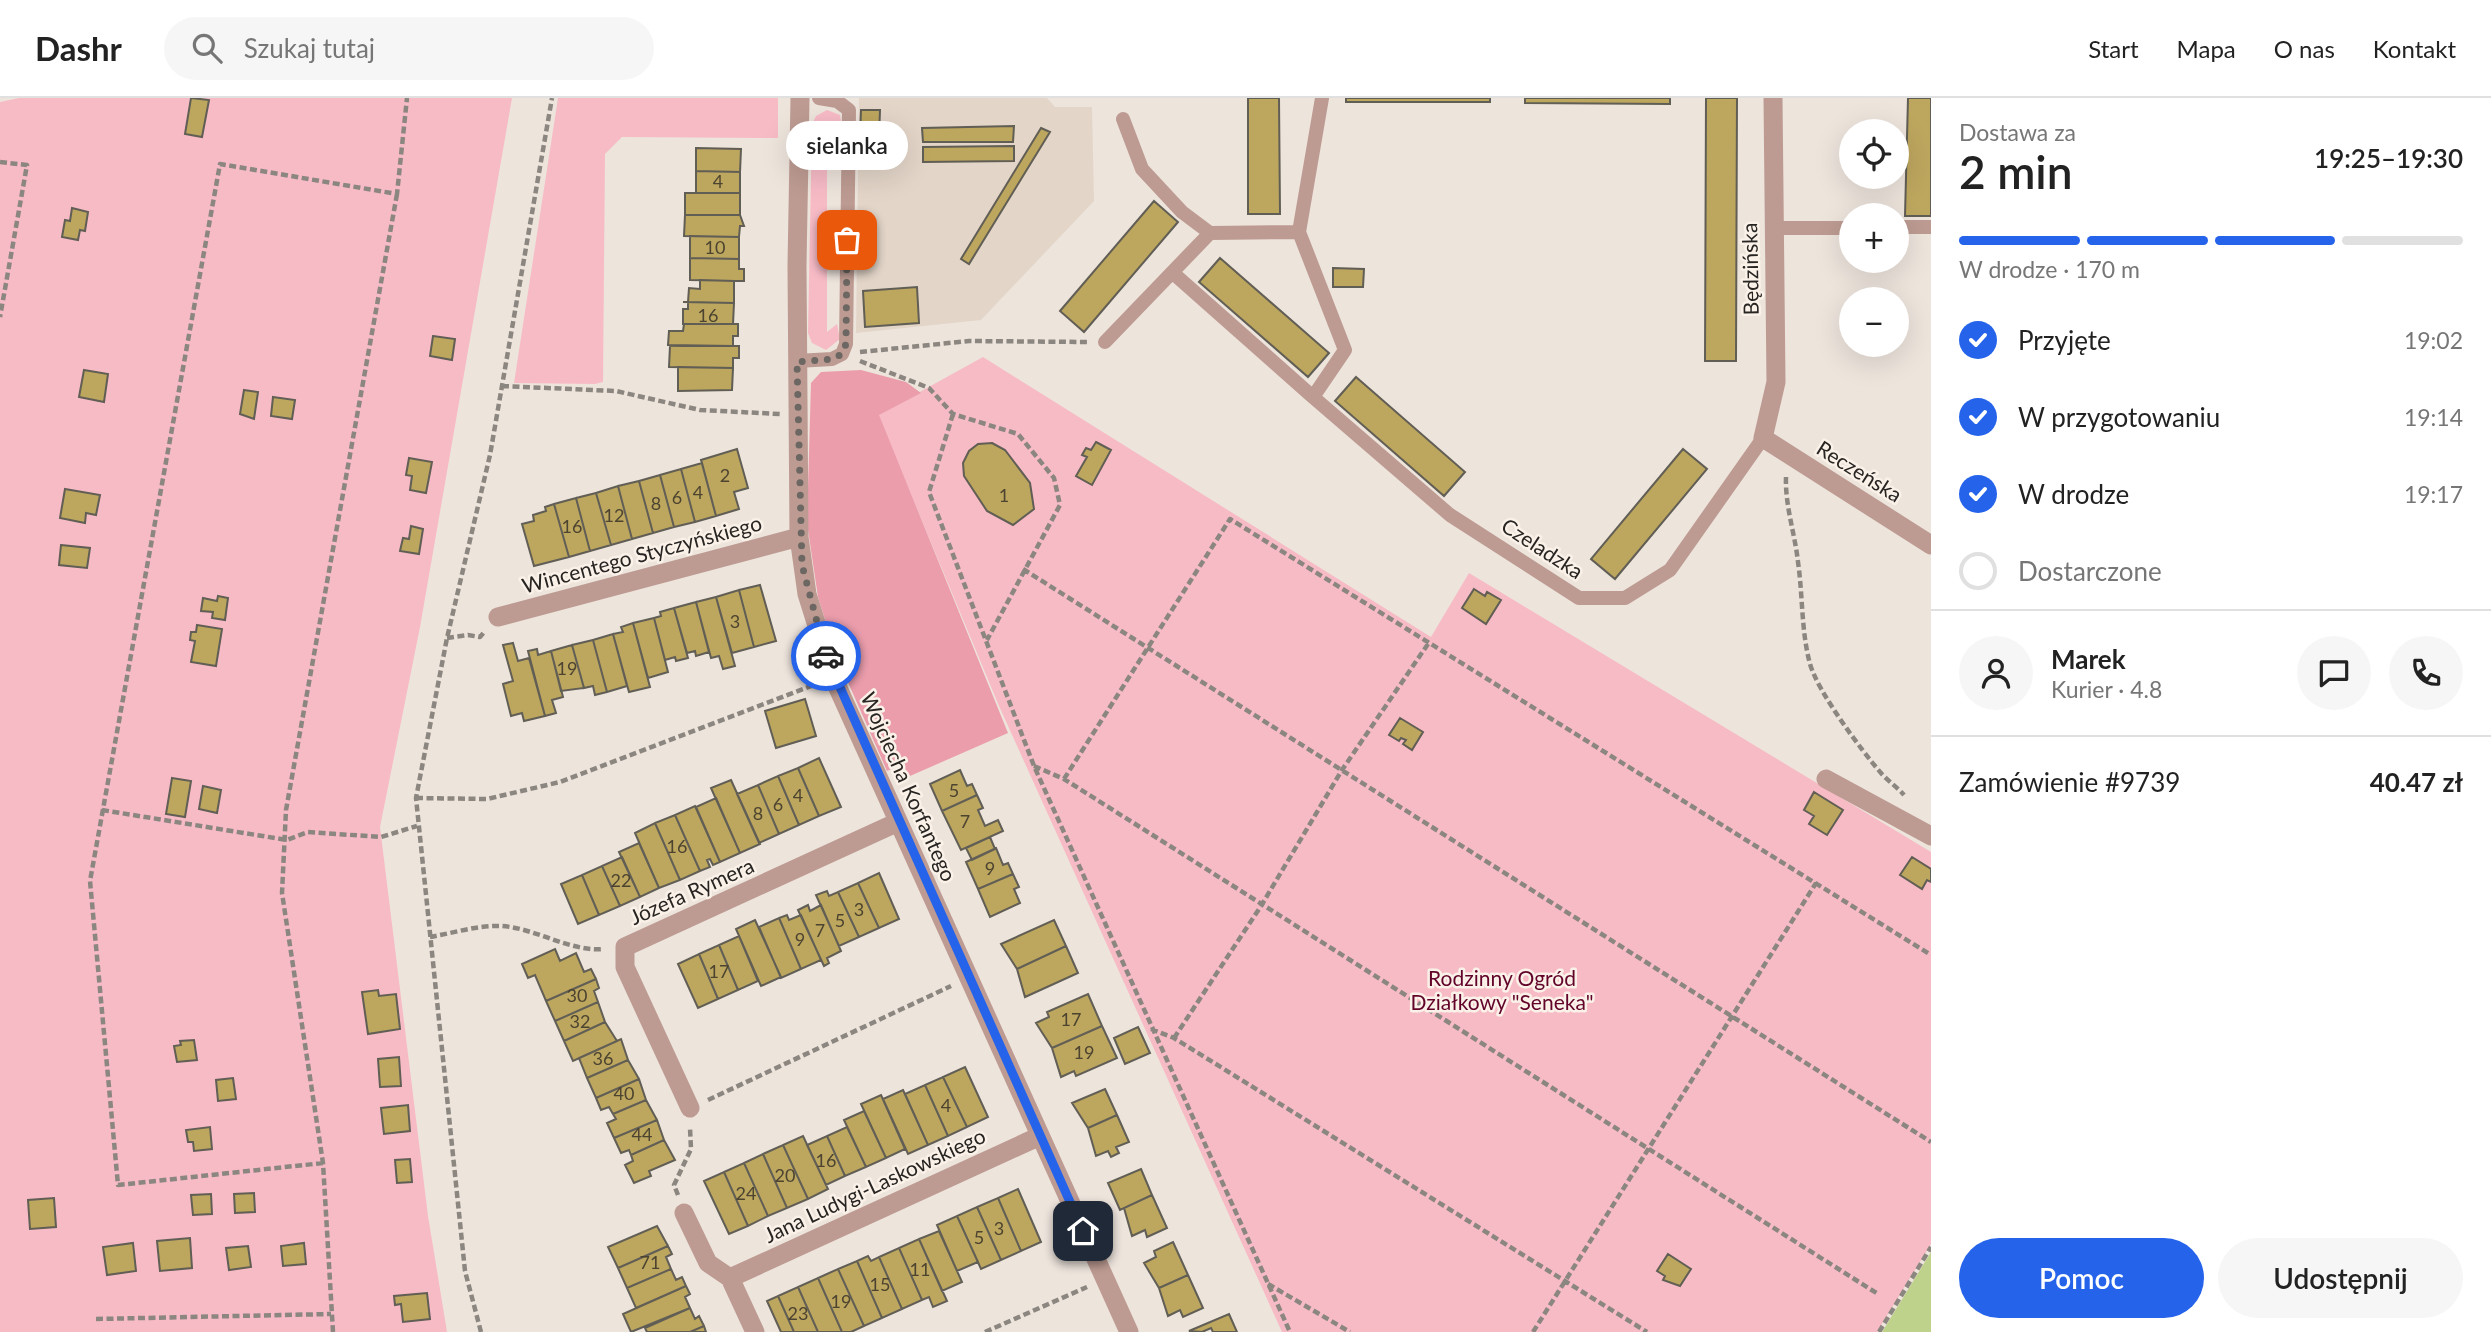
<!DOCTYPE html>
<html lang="pl">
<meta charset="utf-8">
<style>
:root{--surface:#fff;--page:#f6f6f6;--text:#222;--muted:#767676;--line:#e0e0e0;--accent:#2563eb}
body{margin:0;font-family:Lato,sans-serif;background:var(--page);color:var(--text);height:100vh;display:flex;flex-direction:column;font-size:26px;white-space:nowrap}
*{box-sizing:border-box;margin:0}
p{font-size:23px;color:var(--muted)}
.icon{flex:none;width:38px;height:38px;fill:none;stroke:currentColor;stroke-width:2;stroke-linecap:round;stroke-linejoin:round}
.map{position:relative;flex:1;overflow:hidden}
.panel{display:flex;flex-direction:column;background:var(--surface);width:560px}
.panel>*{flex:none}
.controls{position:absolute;left:1839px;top:21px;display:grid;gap:14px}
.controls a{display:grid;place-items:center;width:70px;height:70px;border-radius:50%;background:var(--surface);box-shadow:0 7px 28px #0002;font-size:35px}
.pin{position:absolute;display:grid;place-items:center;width:60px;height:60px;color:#fff;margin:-30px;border-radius:14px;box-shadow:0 4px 10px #0006}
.courier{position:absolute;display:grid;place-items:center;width:70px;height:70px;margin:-35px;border:5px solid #2563eb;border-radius:50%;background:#fff;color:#222;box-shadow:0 2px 9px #0007}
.bubble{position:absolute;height:49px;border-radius:24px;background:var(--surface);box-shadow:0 7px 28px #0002;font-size:23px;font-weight:600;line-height:49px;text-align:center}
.overview em{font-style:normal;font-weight:600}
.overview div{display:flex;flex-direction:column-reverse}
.overview{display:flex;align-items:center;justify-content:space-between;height:119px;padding:0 28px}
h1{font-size:46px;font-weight:600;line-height:52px}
.bar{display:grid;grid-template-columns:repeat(4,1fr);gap:10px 7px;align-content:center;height:84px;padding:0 28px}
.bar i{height:9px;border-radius:5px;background:var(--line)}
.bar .on{background:var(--accent)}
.bar p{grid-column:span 4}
.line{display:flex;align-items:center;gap:18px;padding:0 28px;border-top:2px solid var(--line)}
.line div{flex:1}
.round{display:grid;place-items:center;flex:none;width:74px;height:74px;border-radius:37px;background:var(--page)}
ol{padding:0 28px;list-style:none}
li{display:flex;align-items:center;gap:21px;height:77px}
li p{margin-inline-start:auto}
li .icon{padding:7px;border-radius:50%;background:var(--accent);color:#fff;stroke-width:4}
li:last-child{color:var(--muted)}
li i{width:38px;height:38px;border:4px solid var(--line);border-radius:50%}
.action{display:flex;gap:14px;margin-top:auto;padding:14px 28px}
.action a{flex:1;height:80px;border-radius:42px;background:var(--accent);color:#fff;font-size:28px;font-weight:600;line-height:80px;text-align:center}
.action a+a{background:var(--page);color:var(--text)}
header{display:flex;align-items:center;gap:42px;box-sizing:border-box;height:98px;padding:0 35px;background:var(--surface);border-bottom:2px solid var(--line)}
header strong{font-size:33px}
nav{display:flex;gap:38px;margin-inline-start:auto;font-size:24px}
.search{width:490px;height:63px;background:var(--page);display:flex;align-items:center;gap:18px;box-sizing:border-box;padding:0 24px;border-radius:38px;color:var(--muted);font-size:26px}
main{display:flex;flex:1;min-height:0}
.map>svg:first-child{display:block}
.built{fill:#e3d5c8}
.green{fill:#f7bbc6}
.forest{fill:#eb9dac}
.water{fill:#bfd28b}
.building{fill:#bda65e;stroke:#615e55;stroke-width:2}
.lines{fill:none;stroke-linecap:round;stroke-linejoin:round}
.path{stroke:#8c8680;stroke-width:4.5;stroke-dasharray:7 3.5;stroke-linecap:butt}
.service{stroke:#bd9b92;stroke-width:14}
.minor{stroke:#bd9b92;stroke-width:19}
.done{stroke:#6c6762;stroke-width:7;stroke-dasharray:0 12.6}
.route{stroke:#2563eb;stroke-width:9}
.labels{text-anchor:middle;stroke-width:5;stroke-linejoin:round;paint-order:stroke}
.number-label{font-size:18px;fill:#4c4430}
.street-label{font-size:21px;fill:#272421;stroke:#faf1e9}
.park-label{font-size:21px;fill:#620429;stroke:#faf1e9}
</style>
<header>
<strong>Dashr</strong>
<div class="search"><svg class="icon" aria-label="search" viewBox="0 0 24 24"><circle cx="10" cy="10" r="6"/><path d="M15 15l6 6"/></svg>Szukaj tutaj</div>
<nav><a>Start</a><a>Mapa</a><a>O nas</a><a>Kontakt</a></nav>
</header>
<main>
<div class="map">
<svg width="1931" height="1234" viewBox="0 0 1931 1234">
<rect width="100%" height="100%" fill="#ede4dc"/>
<path class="built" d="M859,0h188l8,9h37l2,94 -113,119 -125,13z"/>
<path class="green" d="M19,0h493l-92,529 -40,200 48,389 19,116h-447v-1230z
M558,0h220v40l-156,-1 -17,17 -2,228 -8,2 -81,-1z
M827,12l13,5 3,19 -16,14v184l10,-8 3,15 -14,11 -14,-7 -4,-10 4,-209 4,-8z
M983,259l448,280 38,-64 462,279v392l-54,88h-595l-283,-626 -121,-291z"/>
<path class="forest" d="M861,272l45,12 15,11 -42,22 129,318 -98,43 -8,-12 -15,7 -51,-116 -18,-58 -11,-74 4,-140 10,-11z"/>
<path class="water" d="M1931,1154v80h-49z"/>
<path class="building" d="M191,0l18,2 -7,37 -17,-3z
M1248,0h31l1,116h-32z
M1346,0h144v4h-144z
M1525,0h145v6l-145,-1z
M1706,0h31l-1,263h-31z
M1908,0h23v118h-26z
M861,12h19l-1,27 -19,-2z
M1014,28l-1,16h-90l-1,-14z
M1041,30l9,4 -81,132 -8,-5z
M1014,48v15l-91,1v-15z
M696,50l45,1 -1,23 -44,-1z
M696,73l44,1v21h-44z
M685,95h55v22h-55z
M1154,103l24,21 -94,110 -24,-21z
M72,110l16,4 -3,19 -5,-1 -2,10 -16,-3 3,-17 5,1z
M685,117h55l4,11h-4l-1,11 -55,-1z
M690,138l49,1v22l-49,-1z
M690,160l49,1v10h5v12l-54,-1z
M1220,160l109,95 -21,24 -109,-95z
M1333,170l31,1 -1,18h-30z
M700,182l34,1v22l-46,-1 1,-14 11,1z
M917,189l2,36 -54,4 -2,-36z
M683,204l51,1 -1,21h-50v-15h5v-7z
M684,226h54v12h-5v10l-65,-1 1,-14h14z
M433,238l22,3 -3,21 -22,-4z
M670,248h69v12h-6v10l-64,-1z
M678,269l55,1 -1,22 -54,1z
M84,272l24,4 -4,28 -25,-5z
M1356,279l109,95 -21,24 -109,-95z
M244,292l14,2 -4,27 -14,-5z
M273,299l22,3 -3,19 -21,-3z
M1096,344l15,8 -19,35 -16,-9 11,-19 -5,-2 4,-7 5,2z
M992,345l13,7 25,33 4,26 -21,16 -26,-14 -23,-35 -1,-13 6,-12 9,-7z
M737,351l11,39 -14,4 5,17 -23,7 -15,-56z
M1683,351l24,20 -92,110 -24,-20z
M409,360l23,4 -6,31 -16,-3 2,-14 -6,-1z
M702,365l14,53 -21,6 -14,-53z
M681,371l14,53 -21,5 -14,-52z
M660,377l14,52 -21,6 -14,-52z
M639,383l14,52 -21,6 -14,-53z
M618,388l14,53 -21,6 -15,-52z
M65,391l35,6 -4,20 -10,-2 -1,10 -25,-5z
M596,395l15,52 -21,6 -14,-53z
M576,400l14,53 -21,6 -15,-53z
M554,406l15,53 -35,9 -12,-42 12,-3 -1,-6 13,-4 -1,-4z
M411,428l12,3 -4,25 -19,-3 3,-13 6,1z
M61,447l29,3 -3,20 -28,-3z
M760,487l16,56 -22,6 -15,-57z
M1474,491l11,7 2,-4 14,8 -15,24 -24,-16z
M739,492l15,57 -22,6 -16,-56z
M218,498l10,2 -3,22 -13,-2 1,-6 -12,-1 2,-13 14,3z
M716,499l19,69 -12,3 -4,-13 -8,2 -15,-56z
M696,504l13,50 -13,4 -1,-5 -8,2 -13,-45z
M674,510l14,50 -12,3 -1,-4 -10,3 -11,-42 7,-2 -1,-4z
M654,520l14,54 -20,6 -15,-55z
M633,525l17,64 -21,5 -16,-58 10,-2 -2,-5z
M197,527l25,4 -6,37 -25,-4 4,-21 -5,-1 1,-8h5z
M613,536l14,52 -20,6 -14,-52z
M593,542l14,52 -12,3 -2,-9 -9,2 -12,-43z
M513,545l5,18 11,-3 16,58 -21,5 -2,-8 -11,3 -8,-32 10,-3 -10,-36z
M572,547l12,43 -23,3 -10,-40z
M537,551l1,6 13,-4 12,46 -11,3 4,13 -11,3 -17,-65z
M805,601l11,37 -40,12 -11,-37z
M1400,620l23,14 -11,18 -9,-6 3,-4 -5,-2 -2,3 -10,-6z
M819,660l22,49 -22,9 -21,-48z
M798,670l21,48 -20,9 -21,-49z
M960,672l7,16 5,-2 5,11 -35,16 -12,-27z
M778,678l21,49 -20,9 -21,-49z
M172,680l19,3 -6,36 -19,-3z
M731,682l29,64 -20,9 -29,-65z
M758,687l21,49 -20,9 -22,-49z
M203,688l18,4 -4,23 -18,-4z
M1814,694l29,18 -16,25 -18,-11 5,-8 -10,-6z
M977,697l6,13 -5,2 7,16 13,-6 5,11 -42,19 -19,-39z
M716,700l24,55 -20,9 -24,-55z
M695,708l25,56 -7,3 -3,-6 -3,1 3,7 -10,4 -25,-56z
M675,717l25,56 -20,9 -25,-57z
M655,725l25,57 -21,8 -24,-55z
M990,739l5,12 -23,11 -6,-12z
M639,745l20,45 -19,9 -21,-45z
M996,750l7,17 5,-2 5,11 -35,15 -12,-27z
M622,759l18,40 -20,9 -18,-40z
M1912,759l19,12v13l-4,-2 -5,9 -22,-14z
M602,768l18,40 -21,9 -17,-40z
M879,775l20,46 -20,9 -21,-45z
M1013,776l6,13 -5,2 6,14 -30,14 -12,-28z
M582,777l17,40 -21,9 -17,-40z
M858,785l21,45 -20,9 -21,-45z
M827,793l2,5 9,-4 21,45 -20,9 -23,-51z
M808,807l2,6 11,-6 20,46 -14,7 2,5 -5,3 -26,-56z
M787,817l2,5 12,-5 20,45 -20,9 -22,-51z
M779,820l22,51 -20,9 -22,-51z
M755,822l26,57 -20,9 -25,-57z
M1054,822l12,26 -49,23 -16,-25z
M739,838l19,45 -20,9 -19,-45z
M719,847l19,45 -20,9 -19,-45z
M1066,848l12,27 -53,24 -8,-28z
M555,851l5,12 16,-8 8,19 7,-3 5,10 -50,22 -11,-26 -7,3 -6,-14z
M699,856l19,45 -20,9 -20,-44z
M596,881l3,9 -5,3 4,11 -43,19 -9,-20z
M378,892l1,6 17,-2 4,35 -32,5 -6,-42z
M1088,896l14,32 -50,22 -16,-25 13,-6 -2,-5z
M598,904l7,20 -41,19 -9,-20z
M605,924l12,19 -44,20 -9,-20z
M1102,928l15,32 -41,18 -2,-5 -13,6 -9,-29z
M1138,929l12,26 -25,11 -11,-26z
M621,941l7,21 -41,18 -8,-20z
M194,942l3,20 -20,2 -3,-16 7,-1 -1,-4z
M399,959l2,29 -21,1 -2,-28z
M628,962l11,19 -43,19 -9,-20z
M965,969l23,50 -21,10 -24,-50z
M943,979l24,50 -19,9 -23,-51z
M233,980l3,21 -18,2 -2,-21z
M639,981l7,21 -33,14 -4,-7 -8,3 -5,-12z
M925,987l23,51 -20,9 -23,-51z
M1105,991l12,26 -29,13 -16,-25z
M903,992l25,55 -20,9 -25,-55z
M881,997l24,54 -19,9 -25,-54z
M646,1002l11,20 -43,18 -7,-15 9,-4 -3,-5z
M408,1007l2,26 -26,3 -3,-26z
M864,1013l22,47 -20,9 -22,-47z
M1117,1017l12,27 -13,5 3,6 -8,4 -3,-6 -12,5 -8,-28z
M657,1022l7,20 -33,15 -2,-5 -8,3 -7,-15z
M210,1029l2,22 -18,2 -1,-9h-5l-2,-12z
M847,1029l19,40 -21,9 -18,-40z
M803,1038l25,53 -20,10 -25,-54z
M827,1038l18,40 -19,9 -19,-40z
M664,1042l11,20 -26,11 2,5 -17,7 -9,-18 8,-4 -2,-6z
M783,1047l25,54 -21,9 -24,-54z
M763,1056l24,54 -19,8 -24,-53z
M410,1061l2,23 -15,1 -2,-23z
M744,1065l24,53 -20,10 -24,-54z
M1141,1071l11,26 -32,15 -12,-27z
M724,1074l24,54 -19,8 -25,-53z
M1018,1091l23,53 -20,9 -23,-53z
M254,1095l1,19 -20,1 -1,-19z
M211,1096l1,20 -19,1 -2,-20z
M1152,1097l15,33 -20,9 -2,-7 -13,6 -8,-28z
M54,1100l2,29 -26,2 -2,-29z
M998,1100l23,53 -20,9 -24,-53z
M977,1109l24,53 -20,9 -24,-53z
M957,1118l21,46 -21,9 -20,-46z
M657,1128l11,20 -50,22 -10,-21z
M939,1133l23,51 -20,9 -23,-52z
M190,1140l2,30 -32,3 -3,-30z
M919,1141l28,62 -14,6 -4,-10 -7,3 -23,-52z
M1173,1144l15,33 -29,13 -15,-25 12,-6 -2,-6z
M133,1145l3,28 -29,4 -4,-28z
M304,1145l2,21 -23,2 -2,-20z
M248,1148l3,21 -22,3 -3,-22z
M668,1148l4,8 -6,3 5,12 -44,19 -9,-20z
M899,1150l23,52 -20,9 -23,-52z
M1668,1156l23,15 -11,17 -17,-6 2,-4 -8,-5z
M868,1158l3,5 8,-4 23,52 -20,9 -25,-57z
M857,1163l25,57 -18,8 -26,-57z
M671,1171l5,11 6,-3 4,9 -50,22 -9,-20z
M838,1171l26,57 -13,6h-9l-24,-54z
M1188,1177l15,33 -20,9 -3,-7 -12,6 -9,-28z
M818,1180l24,54h-24l-20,-45z
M686,1188l4,8 -5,3 5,11 -59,24 -8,-18z
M798,1189l20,45h-24l-16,-36z
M427,1195l3,26 -27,3 -2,-18 -6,1 -1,-9z
M778,1198l16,36h-13l-14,-31z
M690,1210l5,11 4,-3 5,10 -14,6h-43l-2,-4z
M1229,1216l8,18h-24l-2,-4 -9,4 -13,-1z
M704,1228l2,6h-16z"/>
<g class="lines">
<path class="path" d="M0,64l27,3 -27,152
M860,254l109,-11 120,1
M860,263l69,27 24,26 65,20 36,44 6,27 -73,135
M502,288l114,5 84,19 80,4
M953,316l-24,78 105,274 256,566
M1786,379c-1,29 9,57 12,85 5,35 3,68 12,102 8,28 51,86 71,109 7,8 16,14 23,22
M1023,471l908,573
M447,540l21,-3 12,2 5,-6
M1034,668l30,13 814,515
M1064,681l166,-260 701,436
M416,700l71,1 73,-17 256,-98
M102,712l185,30 21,-8 73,5 36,-11
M430,839c23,-4 48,-12 71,-11 35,2 68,26 103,23
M1151,931l23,9 473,294
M1174,940l87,-132 81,-136 88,-129
M708,1002l243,-114
M323,1065l-205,22 -28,-304 130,-717 177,30 10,-96
M678,1097l-4,-10 17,-36 -1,-21
M1268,1186l82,48
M96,1221l235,-5
M333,1234l-10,-169 -41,-270 4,-83 111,-616
M481,1234l-16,-61 -49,-473 31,-160 43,-183 62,-357
M985,1234l102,-45
M1533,1234l283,-449
M1879,1234l52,-85"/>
<path class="service" d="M1322,0l-23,134 46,118 -32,47 137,118 129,83h46l45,-28 93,-132
M1123,21l19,50 40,43 28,21
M1897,129h34
M1773,130h79
M1173,175l140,124
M1105,244l105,-109 89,-1
M797,263l35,-2 10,-5 4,-10 3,-234 -12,-9 -18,-3"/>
<path class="minor" d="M800,0l-3,168 2,271 8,57 26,83 296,655
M1773,0l3,284 -13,56 168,107
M498,519l301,-80
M1826,681l105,57
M690,1010l-65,-141v-20l273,-125
M684,1115l24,50 22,15 25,54
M730,1180l310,-142"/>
</g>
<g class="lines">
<path class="done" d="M826,558l-24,-91 -5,-203 35,-3 10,-5 4,-10 1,-104"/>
<path class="route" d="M826,558l257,575"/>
</g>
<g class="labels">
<g class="number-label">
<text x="718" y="90">4</text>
<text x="715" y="156">10</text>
<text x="708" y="224">16</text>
<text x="725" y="384">2</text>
<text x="698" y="401">4</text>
<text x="1004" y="404">1</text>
<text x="677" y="406">6</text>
<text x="656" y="412">8</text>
<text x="614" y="424">12</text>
<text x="572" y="435">16</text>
<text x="735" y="530">3</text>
<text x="567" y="577">19</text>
<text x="954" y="699">5</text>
<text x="798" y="704">4</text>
<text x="778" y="713">6</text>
<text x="758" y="722">8</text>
<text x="965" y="730">7</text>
<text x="677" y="755">16</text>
<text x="990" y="777">9</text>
<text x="621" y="789">22</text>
<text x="859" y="818">3</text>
<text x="840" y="829">5</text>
<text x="820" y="839">7</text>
<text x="800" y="848">9</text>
<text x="719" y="880">17</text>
<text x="577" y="904">30</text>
<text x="1071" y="928">17</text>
<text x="580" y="930">32</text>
<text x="1084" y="961">19</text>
<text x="603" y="967">36</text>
<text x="624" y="1002">40</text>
<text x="946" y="1014">4</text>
<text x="642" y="1043">44</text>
<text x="826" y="1069">16</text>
<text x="785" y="1084">20</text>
<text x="746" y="1102">24</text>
<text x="999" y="1137">3</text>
<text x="979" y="1146">5</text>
<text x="650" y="1171">71</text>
<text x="920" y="1178">11</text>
<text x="880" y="1193">15</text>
<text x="841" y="1210">19</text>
<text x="798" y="1222">23</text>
</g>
<g class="street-label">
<text transform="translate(1751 171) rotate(-91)" y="7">Będzińska</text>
<text transform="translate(1859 374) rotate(32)" y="7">Reczeńska</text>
<text transform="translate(1542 451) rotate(33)" y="7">Czeladzka</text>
<text transform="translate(642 457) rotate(-15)" y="7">Wincentego Styczyńskiego</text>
<text transform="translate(908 689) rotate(66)" y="7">Wojciecha Korfantego</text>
<text transform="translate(692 794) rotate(-24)" y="7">Józefa Rymera</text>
<text transform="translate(875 1088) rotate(-25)" y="7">Jana Ludygi-Laskowskiego</text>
</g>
<g class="park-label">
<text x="1502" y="888">Rodzinny Ogród<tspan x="1502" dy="24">Działkowy "Seneka"</tspan></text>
</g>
</g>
</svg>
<div class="controls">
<a><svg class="icon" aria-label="locate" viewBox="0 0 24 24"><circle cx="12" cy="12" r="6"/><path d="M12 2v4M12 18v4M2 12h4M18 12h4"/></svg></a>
<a>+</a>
<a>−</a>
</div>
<div class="pin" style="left:847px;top:142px;background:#ea580c"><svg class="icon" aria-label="bag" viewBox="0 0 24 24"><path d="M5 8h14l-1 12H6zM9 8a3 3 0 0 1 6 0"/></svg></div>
<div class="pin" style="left:1083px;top:1133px;background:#1f2937"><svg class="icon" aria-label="home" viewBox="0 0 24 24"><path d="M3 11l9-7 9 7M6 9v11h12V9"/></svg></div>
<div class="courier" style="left:826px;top:558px"><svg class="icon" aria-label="car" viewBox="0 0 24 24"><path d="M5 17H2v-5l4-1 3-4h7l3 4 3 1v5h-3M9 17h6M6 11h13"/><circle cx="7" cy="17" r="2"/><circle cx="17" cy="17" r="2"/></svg></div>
<div class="bubble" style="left:786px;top:23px;width:122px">sielanka</div>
</div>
<section class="panel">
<div class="overview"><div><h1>2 min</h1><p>Dostawa za</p></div><em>19:25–19:30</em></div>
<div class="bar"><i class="on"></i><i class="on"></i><i class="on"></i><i></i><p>W drodze · 170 m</p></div>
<ol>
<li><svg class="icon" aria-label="check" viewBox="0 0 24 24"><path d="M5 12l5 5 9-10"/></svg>Przyjęte<p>19:02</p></li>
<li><svg class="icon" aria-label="check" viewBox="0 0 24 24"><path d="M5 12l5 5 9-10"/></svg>W przygotowaniu<p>19:14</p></li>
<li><svg class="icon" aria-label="check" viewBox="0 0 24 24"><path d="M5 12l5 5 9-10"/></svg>W drodze<p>19:17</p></li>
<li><i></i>Dostarczone</li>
</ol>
<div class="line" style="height:126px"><a class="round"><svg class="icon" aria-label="person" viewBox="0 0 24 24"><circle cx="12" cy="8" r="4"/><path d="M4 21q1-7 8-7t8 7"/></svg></a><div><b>Marek</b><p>Kurier · 4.8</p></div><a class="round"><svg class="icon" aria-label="chat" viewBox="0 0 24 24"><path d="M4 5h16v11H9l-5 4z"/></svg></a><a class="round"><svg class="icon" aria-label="phone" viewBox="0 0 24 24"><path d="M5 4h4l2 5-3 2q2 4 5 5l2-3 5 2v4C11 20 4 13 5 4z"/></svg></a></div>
<div class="line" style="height:91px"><div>Zamówienie #9739</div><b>40.47 zł</b></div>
<div class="action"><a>Pomoc</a><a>Udostępnij</a></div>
</section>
</main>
